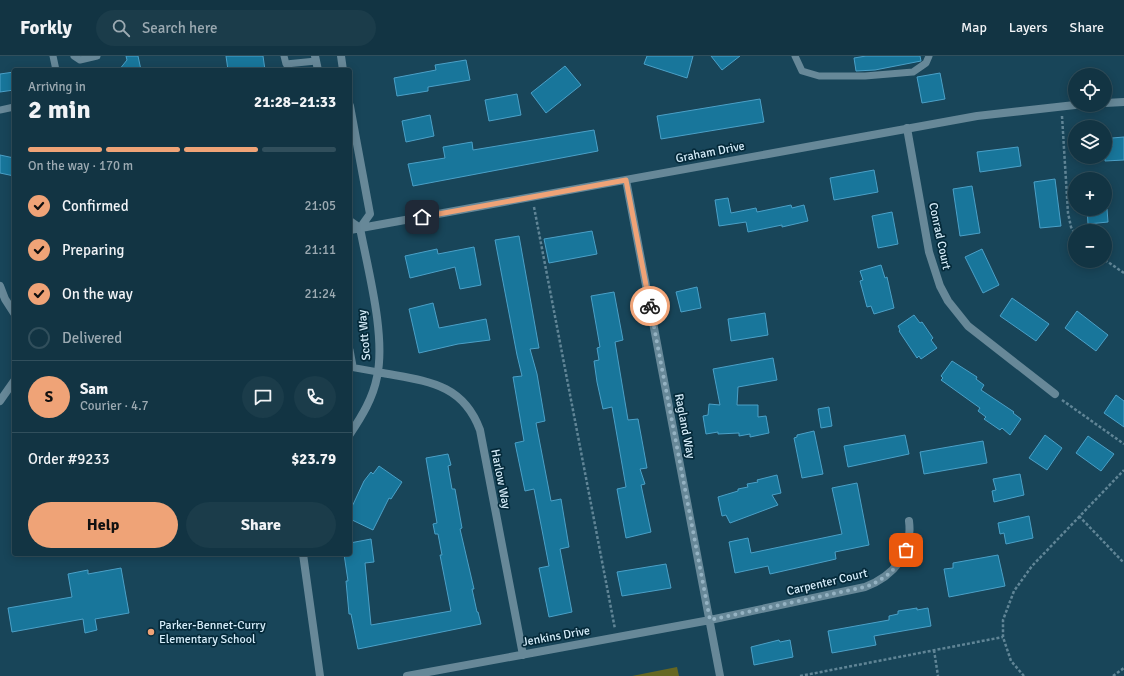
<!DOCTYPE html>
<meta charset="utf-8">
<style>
:root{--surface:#123443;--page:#1b3c4a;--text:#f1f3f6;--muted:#9caab2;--line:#314f5c;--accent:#efa377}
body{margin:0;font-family:Signika,sans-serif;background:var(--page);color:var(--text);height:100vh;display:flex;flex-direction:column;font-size:15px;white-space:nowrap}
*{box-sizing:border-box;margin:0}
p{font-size:13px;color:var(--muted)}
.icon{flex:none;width:22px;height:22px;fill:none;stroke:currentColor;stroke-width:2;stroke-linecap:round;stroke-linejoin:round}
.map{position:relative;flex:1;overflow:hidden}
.side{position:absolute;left:12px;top:12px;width:340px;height:488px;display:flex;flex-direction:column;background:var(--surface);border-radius:4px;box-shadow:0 2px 10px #0003,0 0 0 1px var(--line)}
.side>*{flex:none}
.buttons{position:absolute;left:1068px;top:12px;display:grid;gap:8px}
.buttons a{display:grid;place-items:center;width:44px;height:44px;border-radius:50%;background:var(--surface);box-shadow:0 2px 10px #0003,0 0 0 1px var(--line);font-size:20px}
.pin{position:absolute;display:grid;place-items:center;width:34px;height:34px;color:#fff;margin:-17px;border-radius:8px;box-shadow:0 2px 6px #0006}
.courier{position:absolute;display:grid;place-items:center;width:40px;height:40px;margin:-20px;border:3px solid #efa377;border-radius:50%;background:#fff;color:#222;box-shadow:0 1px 5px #0007}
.overview em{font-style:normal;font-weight:700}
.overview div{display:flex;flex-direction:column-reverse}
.overview{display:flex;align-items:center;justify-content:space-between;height:68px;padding:0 16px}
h1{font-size:26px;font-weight:700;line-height:30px}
.bar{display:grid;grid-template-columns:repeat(4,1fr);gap:6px 4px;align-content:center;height:48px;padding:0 16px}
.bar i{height:5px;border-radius:3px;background:var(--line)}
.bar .current{background:var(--accent)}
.bar p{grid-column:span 4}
.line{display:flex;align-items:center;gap:10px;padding:0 16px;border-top:1px solid var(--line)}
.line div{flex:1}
.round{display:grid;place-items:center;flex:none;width:42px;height:42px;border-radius:21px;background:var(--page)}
ol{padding:0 16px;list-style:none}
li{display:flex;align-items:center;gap:12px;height:44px}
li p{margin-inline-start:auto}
li .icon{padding:4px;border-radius:50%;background:var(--accent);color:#111;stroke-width:4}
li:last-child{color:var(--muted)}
li i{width:22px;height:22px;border:2px solid var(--line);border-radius:50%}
.button{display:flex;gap:8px;margin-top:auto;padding:8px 16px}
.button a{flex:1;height:46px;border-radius:24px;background:var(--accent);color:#111;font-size:16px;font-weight:700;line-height:46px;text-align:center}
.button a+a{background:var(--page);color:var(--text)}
header{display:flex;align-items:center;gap:24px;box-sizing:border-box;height:56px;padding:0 20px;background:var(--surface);border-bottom:1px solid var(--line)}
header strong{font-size:19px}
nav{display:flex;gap:22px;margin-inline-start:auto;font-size:14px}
.search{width:280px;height:36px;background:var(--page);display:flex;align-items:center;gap:10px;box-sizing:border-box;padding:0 14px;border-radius:22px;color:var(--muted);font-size:15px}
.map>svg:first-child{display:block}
.green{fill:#656722}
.building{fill:#18769b;stroke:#4ba0c7}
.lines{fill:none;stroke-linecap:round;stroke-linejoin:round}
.path{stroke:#608596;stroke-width:2.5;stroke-dasharray:3 2;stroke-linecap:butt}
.service{stroke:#678898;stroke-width:7}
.minor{stroke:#678898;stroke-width:8}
.done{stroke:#94b2c2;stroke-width:4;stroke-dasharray:0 7.2}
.route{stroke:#efa377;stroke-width:5}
.poi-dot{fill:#efa377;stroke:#052a3a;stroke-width:1.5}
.labels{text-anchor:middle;stroke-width:3.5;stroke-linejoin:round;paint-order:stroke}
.street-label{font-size:12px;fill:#d6edfa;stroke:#052a3a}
.poi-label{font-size:12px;fill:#d6edfa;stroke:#052a3a;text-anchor:start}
</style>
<header>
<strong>Forkly</strong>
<div class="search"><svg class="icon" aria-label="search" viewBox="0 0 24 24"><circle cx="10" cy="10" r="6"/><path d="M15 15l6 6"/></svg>Search here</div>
<nav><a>Map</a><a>Layers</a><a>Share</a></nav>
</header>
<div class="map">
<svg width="1124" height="620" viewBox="0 0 1124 620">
<rect width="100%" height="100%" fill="#184559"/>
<path class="green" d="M677,611l2,9h-47z"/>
<path class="building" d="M126,0h12l3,14h-22l8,-10z
M226,0h37l2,14h-37z
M647,0h46l-6,22 -43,-14z
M711,0h29l-18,14z
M866,0h54l1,5 -46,9 -19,1 -2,-13z
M466,4l4,20 -42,7v4l-31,5 -3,-18 42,-8 -1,-5z
M565,10l16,19 -35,28 -15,-20z
M14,16v18l-14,2v-18z
M940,17l5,26 -23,4 -5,-26z
M517,38l4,21 -32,6 -4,-21z
M760,43l4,23 -103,17 -4,-23z
M430,59l4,21 -28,6 -4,-21z
M594,74l4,21 -185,35 -5,-22 37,-6 -2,-11 29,-5 1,8z
M1124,81v23l-19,1v-14l7,-1v-8z
M1018,91l3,19 -41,6 -3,-20z
M0,99l14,3v18l-14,-3z
M874,114l4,22 -44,8 -4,-22z
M1055,123l6,47 -21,2 -6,-46z
M972,130l8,47 -20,3 -7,-47z
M728,142l3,15 25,-5 1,4 34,-7 1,3 12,-3 4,16 -26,6v-2l-34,7 -2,-10 -27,4 -4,-26z
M1087,153h20l1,13 -20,2z
M892,156l6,32 -20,4 -6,-32z
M592,175l5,23 -48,9 -5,-24z
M519,180l20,112 -9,1 7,25 8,47 -9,2 15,78 10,-2 8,48 -9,2 12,63 -23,5 -10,-49 10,-2 -7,-36 -8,-41 -9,2 -10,-48 9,-2 -11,-64 9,-1 -5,-21 -22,-115z
M474,191l7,38 -21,4 -5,-22 -45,11 -5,-22 32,-7 1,5z
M982,193l17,36 -16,8 -18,-36z
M881,209l4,13 2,-1 7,31 -20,6 -3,-8 -4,1 -7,-26 3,-1 -3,-9z
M697,231l4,21 -20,4 -5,-20z
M614,236l9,48 -8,2 13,78 10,-1 5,27 4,22 -7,1 5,15 -4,1 10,47 -25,6 -9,-49 9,-2 -14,-80 -9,2 -6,-27 -3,-21 5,-1 -2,-12 3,-1 -9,-51z
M1012,242l37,26 -13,17 -36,-25z
M433,247l6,25 47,-9 4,21 -32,4 -39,9 -10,-44z
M1077,255l31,24 -12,16 -31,-23z
M765,257l3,22 -37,6 -3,-22z
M914,259l6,8 2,-1 11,16 -2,2 6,8 -16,11 -2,-3 -2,2 -18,-27 1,-1 -2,-4z
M773,302l4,22 -39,7 -1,18h21v12l8,-1 3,17 -19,4v-3l-11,2v-3l-21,1v-2l-12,2 -3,-18 5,-1 1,-11 11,1 -7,-36z
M952,305l25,16 -1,2 8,6 -3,5 33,22 -1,1 8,6 -11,16 -8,-7 -2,2 -16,-11 2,-2 -8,-6 2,-3 -39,-28 2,-2 -2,-2z
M1116,339l8,6v26l-20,-14z
M829,351l3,19 -11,2 -3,-19z
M814,375l9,43 -21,4 -8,-40 3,-1v-2z
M905,379l4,19 -61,13 -4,-21z
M1045,379l17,13 -15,22 -18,-12z
M1088,380l26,18 -13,17 -25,-18z
M983,385l4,22 -63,11 -4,-22z
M448,398l3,11 -3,1 4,23h3l7,39 -2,1 14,60h-2l5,23h1l3,12 -123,25 -7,-35h-2l-3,-33h2l-4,-27h6v-11l21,-4 3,23 -9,1 6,62 80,-14 -11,-56h2l-4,-21h-3l-2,-10 4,-1 -11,-65z
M379,410l23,16 -11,17 -2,-1 -16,32 -23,-11v-8l14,-30 7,-9 2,2z
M1020,418l4,21 -30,7 -2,-11 4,-1 -3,-11z
M777,419l4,18 -9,2 6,10 -48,18 -4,-8 -4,1 -4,-19 20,-6v-2l10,-2 -1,-3 11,-2 -1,-2z
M857,427l12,62 -34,7 1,7 -66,15 -2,-8 -33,7 -6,-31 19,-4 3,15 91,-19 -10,-46z
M1029,460l4,22 -27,6 -2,-11 -4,1 -2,-11z
M998,499l7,31 -56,11 -5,-28 9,-1v-5z
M666,508l5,24 -49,8 -5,-24z
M121,512l8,45 -34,6 2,11 -12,3 -2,-14 -71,13 -4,-24 64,-11 -4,-23 20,-4v4z
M917,552v2l11,-2 3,18 -57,10 2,9 -44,8 -4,-22 61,-11v-4l9,-2v-3z
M779,584l1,2 10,-2 3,17 -39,8 -3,-18z"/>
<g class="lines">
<path class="path" d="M1062,60l6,97 3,14 4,7
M534,151l81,422
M1105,204l19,13
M1062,344l62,44
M1079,460l45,47
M934,594l4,26
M800,620l203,-39
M1024,620l-13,-15 -8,-24v-17l11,-29 18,-25 92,-96
M1113,620l11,-8"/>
<path class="service" d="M53,0l3,14
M74,0l6,4 17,-4
M284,0l2,8 30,-3
M795,0l7,15 17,5h46l48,-4 13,-9 3,-7
M0,54l14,-3
M350,294l3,16
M350,311l28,5"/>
<path class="minor" d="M315,0l3,14
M341,0l2,14
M1105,47l19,-1
M350,50l20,108 -10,14
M907,72l22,124 11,34 8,15 20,25 87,68
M626,124l94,496
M350,165l10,7c8,42 26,108 17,149 -4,21 -15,39 -27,57
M350,174l627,-114 98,-11
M0,230l5,13 9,14
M378,316c45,9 84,9 102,58l43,225
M0,345l14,-20
M303,498l17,122
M407,620l303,-56 155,-33c29,-11 48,-34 44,-66"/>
</g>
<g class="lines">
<path class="done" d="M650,250l60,314 155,-33c19,-7 33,-18 41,-37"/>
<path class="route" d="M422,161l204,-37 24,126"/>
</g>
<circle class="poi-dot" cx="151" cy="576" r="4"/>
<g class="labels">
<g class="street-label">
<text transform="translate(710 96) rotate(-11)" y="4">Graham Drive</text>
<text transform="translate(940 180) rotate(78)" y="4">Conrad Court</text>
<text transform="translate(364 279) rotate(-95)" y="4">Scott Way</text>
<text transform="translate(685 370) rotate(79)" y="4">Ragland Way</text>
<text transform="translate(501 423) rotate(79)" y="4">Harlow Way</text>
<text transform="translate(827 526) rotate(-13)" y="4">Carpenter Court</text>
<text transform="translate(556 580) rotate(-10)" y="4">Jenkins Drive</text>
</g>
<g class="poi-label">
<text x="159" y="573">Parker-Bennet-Curry<tspan x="159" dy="14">Elementary School</tspan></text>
</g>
</g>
</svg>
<div class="buttons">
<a><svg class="icon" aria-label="locate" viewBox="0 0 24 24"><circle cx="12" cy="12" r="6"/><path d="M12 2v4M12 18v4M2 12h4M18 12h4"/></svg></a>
<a><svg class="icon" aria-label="layers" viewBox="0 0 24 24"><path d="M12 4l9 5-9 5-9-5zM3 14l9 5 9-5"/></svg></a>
<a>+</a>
<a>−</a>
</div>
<div class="pin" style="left:906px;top:494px;background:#ea580c"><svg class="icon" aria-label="bag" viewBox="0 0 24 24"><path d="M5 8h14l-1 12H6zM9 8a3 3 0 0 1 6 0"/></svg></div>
<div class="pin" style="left:422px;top:161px;background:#1f2937"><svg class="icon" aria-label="home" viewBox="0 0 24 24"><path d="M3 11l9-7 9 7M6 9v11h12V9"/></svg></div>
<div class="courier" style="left:650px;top:250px"><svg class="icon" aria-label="bike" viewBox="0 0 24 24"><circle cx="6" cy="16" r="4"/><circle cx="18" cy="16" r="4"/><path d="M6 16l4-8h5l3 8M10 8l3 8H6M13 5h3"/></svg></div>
<section class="side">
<div class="overview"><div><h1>2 min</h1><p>Arriving in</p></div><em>21:28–21:33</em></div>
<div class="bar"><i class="current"></i><i class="current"></i><i class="current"></i><i></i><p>On the way · 170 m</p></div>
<ol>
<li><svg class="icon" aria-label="check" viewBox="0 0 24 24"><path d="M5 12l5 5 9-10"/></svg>Confirmed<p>21:05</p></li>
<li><svg class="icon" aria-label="check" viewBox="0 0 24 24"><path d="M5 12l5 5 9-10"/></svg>Preparing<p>21:11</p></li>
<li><svg class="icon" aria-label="check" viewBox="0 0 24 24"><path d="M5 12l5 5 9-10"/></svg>On the way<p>21:24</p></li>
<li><i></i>Delivered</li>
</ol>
<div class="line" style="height:72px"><b class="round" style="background:var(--accent);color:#111">S</b><div><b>Sam</b><p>Courier · 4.7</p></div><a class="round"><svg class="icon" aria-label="chat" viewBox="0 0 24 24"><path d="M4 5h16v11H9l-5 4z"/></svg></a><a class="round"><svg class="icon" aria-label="phone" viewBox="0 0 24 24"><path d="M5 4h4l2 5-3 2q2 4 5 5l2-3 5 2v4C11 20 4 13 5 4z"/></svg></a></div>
<div class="line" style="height:52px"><div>Order #9233</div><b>$23.79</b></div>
<div class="button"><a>Help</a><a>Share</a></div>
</section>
</div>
